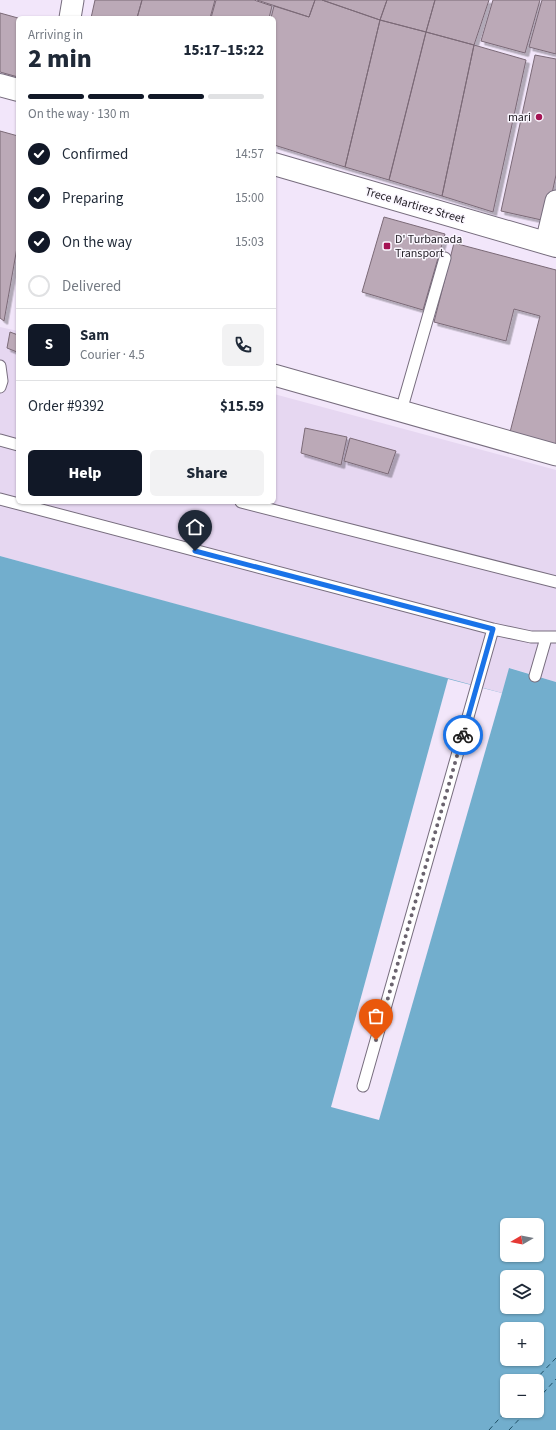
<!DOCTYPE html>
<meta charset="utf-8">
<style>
:root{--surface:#fff;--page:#f2f2f3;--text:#1f2937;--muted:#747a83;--line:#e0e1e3;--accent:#111827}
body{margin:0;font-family:"Source Sans 3",sans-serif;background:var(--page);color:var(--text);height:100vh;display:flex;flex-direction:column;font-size:15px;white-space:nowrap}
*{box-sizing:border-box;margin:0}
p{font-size:13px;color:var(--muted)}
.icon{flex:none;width:22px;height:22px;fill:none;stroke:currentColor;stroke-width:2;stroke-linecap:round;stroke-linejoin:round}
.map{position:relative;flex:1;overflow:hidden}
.sheet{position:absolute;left:16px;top:16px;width:260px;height:488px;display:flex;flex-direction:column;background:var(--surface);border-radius:6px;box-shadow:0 1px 3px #0004}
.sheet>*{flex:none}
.needle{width:26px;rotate:260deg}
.buttons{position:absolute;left:500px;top:1218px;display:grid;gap:8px}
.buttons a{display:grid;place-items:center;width:44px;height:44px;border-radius:6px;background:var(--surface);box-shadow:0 1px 3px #0004;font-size:20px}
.pin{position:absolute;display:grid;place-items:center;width:34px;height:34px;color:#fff;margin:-41px -17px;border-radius:50% 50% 50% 0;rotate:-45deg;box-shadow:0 0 4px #0007}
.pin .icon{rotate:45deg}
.courier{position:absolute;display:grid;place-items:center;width:40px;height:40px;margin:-20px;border:3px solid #1a73e8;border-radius:50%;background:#fff;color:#222;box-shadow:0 1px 5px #0007}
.head em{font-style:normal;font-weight:800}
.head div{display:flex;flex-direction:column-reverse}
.head{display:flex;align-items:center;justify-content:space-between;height:68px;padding:0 12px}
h1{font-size:26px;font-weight:800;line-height:30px}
.bar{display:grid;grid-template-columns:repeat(4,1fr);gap:6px 4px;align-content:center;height:48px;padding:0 12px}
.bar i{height:5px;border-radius:3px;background:var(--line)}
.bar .selected{background:var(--accent)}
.bar p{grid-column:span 4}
.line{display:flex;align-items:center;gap:10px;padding:0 12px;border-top:1px solid var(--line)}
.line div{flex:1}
.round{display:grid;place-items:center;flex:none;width:42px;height:42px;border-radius:6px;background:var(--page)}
ol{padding:0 12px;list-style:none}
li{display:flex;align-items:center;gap:12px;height:44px}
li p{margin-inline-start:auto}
li .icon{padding:4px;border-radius:50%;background:var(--accent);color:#fff;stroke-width:4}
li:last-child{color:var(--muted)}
li i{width:22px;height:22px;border:2px solid var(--line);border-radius:50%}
.cta{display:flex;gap:8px;margin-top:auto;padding:8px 12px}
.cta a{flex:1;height:46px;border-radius:6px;background:var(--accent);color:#fff;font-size:16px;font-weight:800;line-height:46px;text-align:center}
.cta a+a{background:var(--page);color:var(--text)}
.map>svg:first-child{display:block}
.built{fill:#e6d7f1}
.water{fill:#72aecd;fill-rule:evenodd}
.pier{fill:#f2e6fa}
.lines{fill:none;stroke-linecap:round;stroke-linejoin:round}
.ferry{stroke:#1d4e64;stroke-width:1;stroke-dasharray:5 4;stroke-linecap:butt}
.building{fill:#bba9b7;stroke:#7b6a77;filter:url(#shadow)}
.service-casing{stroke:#776d7e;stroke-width:13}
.minor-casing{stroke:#776d7e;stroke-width:23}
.primary-casing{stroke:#776d7e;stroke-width:24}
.service{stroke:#fff;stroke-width:11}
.minor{stroke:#fff;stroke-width:21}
.primary{stroke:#fff;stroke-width:22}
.done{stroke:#6a636e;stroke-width:4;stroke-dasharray:0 7.2}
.route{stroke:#1a73e8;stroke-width:5}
.poi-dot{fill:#a51354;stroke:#fbf7ff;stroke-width:1.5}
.labels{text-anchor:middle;stroke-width:3;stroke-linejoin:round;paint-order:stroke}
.poi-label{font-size:12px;fill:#201c23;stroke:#fbf7ff;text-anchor:end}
.street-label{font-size:12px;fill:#201c23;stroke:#fbf7ff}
</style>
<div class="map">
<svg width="556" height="1430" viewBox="0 0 556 1430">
<defs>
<filter id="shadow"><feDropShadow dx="3.5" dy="3.5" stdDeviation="0" flood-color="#0004"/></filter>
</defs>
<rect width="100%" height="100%" fill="#f2e6fa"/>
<path class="built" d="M0,327l18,4v171h256v-108l282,76v212l-46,-14 -131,452 69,-441 -448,-123z"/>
<path class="water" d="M0,556l502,137 7,-25 47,14v748h-556zM507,1225h30v30h-30zM507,1277h30v30h-30zM507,1329h30v30h-30zM507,1381h30v30h-30z"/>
<path class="pier" d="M448,679l54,14 -123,427 -48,-13z"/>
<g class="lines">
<path class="ferry" d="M534,1381l22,-23
M537,1400l19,-21
M489,1430l18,-20
M509,1430l18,-19"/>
</g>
<path class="building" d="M95,0h47l-5,18h-46z
M142,0h73l-5,18h-73z
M216,0h38l18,6 -3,12h-58z
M257,0h58l-6,17z
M315,0h7l58,20 -35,147 -71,-22v-127h-3l3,-12 35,11z
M322,0h65l-7,20z
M387,0h48l-9,32 -46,-12z
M435,0h54l-15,45 -48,-13z
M493,0h47l-15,53 -44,-12z
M542,0h14v54l-27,-7z
M0,13l18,5v59l-18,-5z
M380,20l46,12 -37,148 -44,-13z
M426,32l48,13 -32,151 -53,-16z
M474,45l52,15 -33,152 -51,-16z
M535,55l21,4v116l-10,46 -45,-10z
M0,131l18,5v106l-14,79 -4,-3z
M384,217l61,17 -22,76 -61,-18z
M454,243l102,27v178l-47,-12 31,-120 -26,-7 -8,32 -72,-19z
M10,332l8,3 -1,17 -10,-4z
M305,428l42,9 -6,28 -40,-12z
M350,438l46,13 -8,23 -44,-13z"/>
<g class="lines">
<g class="service-casing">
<path id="service" d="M0,366l2,15 -2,6
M401,411l44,-153
M0,440l18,5
M0,499l493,130 38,8h25
M241,502l315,80
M535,676l11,-38
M363,1086l130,-457"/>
</g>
<g class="minor-casing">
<path id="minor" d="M70,18l3,-18
M546,243l10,-42
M274,375l282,80"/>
</g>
<g class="primary-casing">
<path id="primary" d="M0,85l18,5
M274,164l282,82"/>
</g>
<use href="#service" class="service"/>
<use href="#minor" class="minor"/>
<use href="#primary" class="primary"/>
</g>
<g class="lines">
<path class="done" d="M376,1040l87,-305"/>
<path class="route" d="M195,551l298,78 -30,106"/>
</g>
<g class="poi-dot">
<circle cx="539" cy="117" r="4"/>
<rect x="383" y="242" width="8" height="8" rx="2"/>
</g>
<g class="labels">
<g class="poi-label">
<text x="531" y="121">mari</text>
<text x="395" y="243" text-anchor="start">D' Turbanada<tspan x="395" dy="14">Transport</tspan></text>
</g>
<g class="street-label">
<text transform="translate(415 205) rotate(16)" y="4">Trece Martirez Street</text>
</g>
</g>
</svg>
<div class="buttons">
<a><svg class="needle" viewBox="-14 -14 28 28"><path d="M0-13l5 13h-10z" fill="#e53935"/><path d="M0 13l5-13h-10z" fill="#747a83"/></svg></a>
<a><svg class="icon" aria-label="layers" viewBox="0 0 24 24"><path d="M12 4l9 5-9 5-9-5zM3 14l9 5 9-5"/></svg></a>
<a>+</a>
<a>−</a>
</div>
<div class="pin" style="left:376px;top:1040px;background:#ea580c"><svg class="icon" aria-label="bag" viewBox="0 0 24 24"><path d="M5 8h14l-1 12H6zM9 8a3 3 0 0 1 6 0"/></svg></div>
<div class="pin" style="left:195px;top:551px;background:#1f2937"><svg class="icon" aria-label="home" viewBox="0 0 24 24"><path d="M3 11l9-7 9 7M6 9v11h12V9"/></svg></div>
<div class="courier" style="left:463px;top:735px"><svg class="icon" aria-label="bike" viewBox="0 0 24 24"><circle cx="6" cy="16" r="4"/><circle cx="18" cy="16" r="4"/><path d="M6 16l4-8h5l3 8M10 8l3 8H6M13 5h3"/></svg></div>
<section class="sheet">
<div class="head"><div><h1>2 min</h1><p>Arriving in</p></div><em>15:17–15:22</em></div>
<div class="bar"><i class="selected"></i><i class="selected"></i><i class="selected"></i><i></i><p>On the way · 130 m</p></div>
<ol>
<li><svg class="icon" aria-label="check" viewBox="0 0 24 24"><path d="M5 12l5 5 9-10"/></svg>Confirmed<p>14:57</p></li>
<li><svg class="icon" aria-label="check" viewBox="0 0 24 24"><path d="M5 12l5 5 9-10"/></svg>Preparing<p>15:00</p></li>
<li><svg class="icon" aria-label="check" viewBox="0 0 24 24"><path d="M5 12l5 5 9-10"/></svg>On the way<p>15:03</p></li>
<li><i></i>Delivered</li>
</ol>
<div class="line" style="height:72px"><b class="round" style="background:var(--accent);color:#fff">S</b><div><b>Sam</b><p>Courier · 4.5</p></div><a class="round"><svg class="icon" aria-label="phone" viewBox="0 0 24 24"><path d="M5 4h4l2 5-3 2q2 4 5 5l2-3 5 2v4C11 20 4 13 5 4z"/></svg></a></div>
<div class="line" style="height:52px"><div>Order #9392</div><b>$15.59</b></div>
<div class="cta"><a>Help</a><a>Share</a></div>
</section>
</div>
